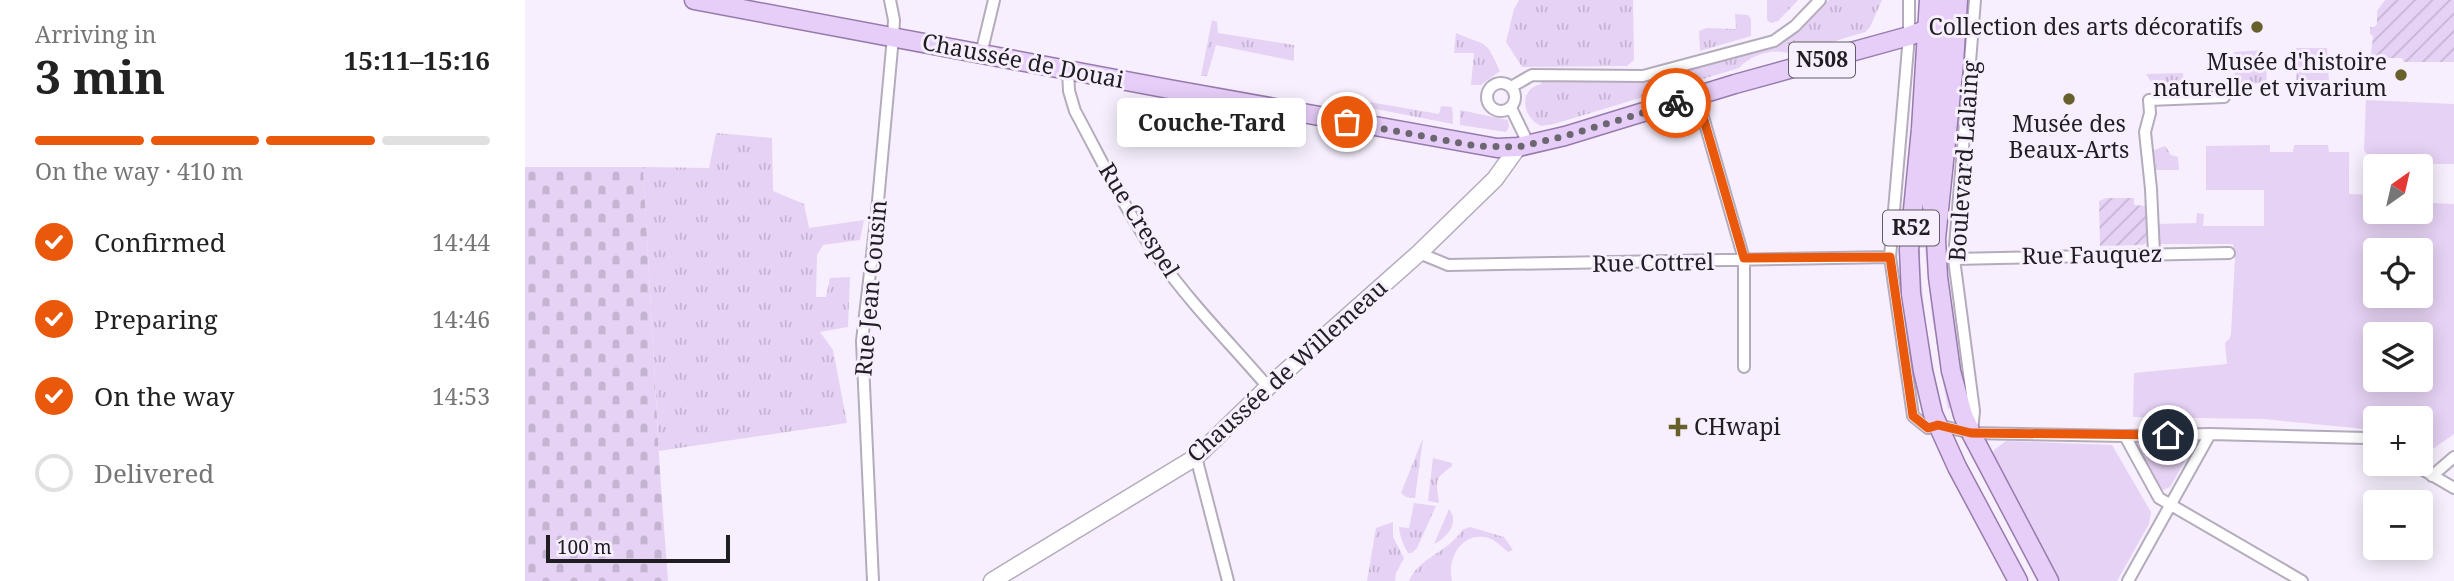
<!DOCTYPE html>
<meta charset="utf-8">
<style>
:root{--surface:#fff;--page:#f2f2f2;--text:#222;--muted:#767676;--line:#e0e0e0;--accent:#ea580c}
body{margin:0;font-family:"Noto Serif",serif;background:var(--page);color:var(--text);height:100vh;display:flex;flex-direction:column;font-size:26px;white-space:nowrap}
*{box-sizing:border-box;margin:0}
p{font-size:23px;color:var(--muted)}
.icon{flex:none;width:38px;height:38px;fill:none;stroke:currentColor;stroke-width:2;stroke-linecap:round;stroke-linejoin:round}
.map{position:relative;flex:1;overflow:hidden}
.sheet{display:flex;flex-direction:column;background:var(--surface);width:525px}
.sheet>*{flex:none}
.needle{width:46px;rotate:34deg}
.fabs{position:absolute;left:1838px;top:154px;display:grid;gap:14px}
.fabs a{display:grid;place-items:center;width:70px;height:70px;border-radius:7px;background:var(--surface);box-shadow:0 4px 18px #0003;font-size:35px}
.scale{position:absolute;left:21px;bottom:18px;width:184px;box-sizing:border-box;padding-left:7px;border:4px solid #201d23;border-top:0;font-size:19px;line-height:24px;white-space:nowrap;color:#201d23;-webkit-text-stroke:5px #f7effd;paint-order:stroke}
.pin{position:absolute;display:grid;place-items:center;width:60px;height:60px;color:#fff;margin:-30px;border:4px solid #fff;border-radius:50%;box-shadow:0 2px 7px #0007}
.courier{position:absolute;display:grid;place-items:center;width:70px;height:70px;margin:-35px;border:5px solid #ea580c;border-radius:50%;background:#fff;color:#222;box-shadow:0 2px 9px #0007}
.bubble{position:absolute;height:49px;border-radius:7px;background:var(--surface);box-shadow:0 4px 18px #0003;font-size:23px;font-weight:700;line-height:49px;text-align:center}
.head em{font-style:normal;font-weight:700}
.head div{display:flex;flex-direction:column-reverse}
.head{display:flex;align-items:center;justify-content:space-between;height:119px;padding:0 35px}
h1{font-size:46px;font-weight:700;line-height:52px}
.bar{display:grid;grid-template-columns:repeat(4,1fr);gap:10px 7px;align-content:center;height:84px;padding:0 35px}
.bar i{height:9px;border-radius:5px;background:var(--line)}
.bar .on{background:var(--accent)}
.bar p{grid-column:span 4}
ol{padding:0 35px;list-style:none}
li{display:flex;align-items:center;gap:21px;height:77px}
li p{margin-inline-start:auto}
li .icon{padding:7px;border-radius:50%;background:var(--accent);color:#fff;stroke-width:4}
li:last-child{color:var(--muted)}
li i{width:38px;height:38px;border:4px solid var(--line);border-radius:50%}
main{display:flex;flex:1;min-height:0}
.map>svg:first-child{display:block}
.grass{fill:url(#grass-tufts)}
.cemetery{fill:url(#cemetery-stones)}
.park{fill:#e6d2f4;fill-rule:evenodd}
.garden{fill:url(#garden-furrows)}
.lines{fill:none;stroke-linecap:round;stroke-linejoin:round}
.street-casing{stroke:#b4abbc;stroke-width:14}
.secondary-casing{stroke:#b4abbc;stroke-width:19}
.primary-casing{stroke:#977bac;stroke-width:21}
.street{stroke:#fff;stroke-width:10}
.secondary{stroke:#fff;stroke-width:16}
.primary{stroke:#e7cef9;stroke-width:18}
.done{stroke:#6b666f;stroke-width:7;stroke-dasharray:0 12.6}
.route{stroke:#ea580c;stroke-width:9}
.poi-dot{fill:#68602c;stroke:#f7effd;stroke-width:2.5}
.labels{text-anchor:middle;stroke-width:6;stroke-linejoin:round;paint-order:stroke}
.shield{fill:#f7effd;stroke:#605c64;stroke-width:2}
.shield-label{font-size:21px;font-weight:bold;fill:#201d23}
.poi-label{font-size:23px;fill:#201d23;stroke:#f7effd;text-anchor:end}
.street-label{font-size:23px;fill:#201d23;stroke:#f7effd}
</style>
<main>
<section class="sheet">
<div class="head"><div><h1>3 min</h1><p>Arriving in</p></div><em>15:11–15:16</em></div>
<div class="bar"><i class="on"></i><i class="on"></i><i class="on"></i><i></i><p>On the way · 410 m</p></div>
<ol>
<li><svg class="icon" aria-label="check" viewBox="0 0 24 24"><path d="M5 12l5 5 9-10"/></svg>Confirmed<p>14:44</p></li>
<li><svg class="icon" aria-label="check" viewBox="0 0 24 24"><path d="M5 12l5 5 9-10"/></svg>Preparing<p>14:46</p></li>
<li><svg class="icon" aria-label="check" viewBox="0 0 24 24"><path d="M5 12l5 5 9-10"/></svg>On the way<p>14:53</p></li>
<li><i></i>Delivered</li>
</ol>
</section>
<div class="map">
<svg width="1929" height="581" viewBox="0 0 1929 581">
<defs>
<pattern id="grass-tufts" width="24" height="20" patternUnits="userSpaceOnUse" patternTransform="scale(1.75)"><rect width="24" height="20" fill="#e6d2f4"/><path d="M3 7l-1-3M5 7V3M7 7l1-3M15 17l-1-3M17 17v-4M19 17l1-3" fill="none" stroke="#c5b4d1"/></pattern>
<pattern id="cemetery-stones" width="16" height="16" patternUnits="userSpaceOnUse" patternTransform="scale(1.75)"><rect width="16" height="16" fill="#e6d2f4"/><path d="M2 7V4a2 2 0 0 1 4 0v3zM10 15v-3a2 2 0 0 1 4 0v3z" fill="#c5b4d1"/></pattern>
<pattern id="garden-furrows" width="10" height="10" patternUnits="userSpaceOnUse" patternTransform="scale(1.75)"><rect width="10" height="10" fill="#e6d2f4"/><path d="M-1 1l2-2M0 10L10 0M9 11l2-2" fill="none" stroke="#c5b4d1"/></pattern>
</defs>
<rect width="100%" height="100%" fill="#f7effd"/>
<path class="grass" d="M994,0h114l1,60 -7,6 -105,1 -16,-25 8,-33z
M1242,0h31l-20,21 -7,2 -4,-3z
M1304,0h53l-12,27 -5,5 -74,22c-17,-7 -41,1 -52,14l-185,56 -13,2c-19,-8 -23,-37 0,-42l1,-3 110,-2 130,-38 20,-14z
M1210,14l13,1 3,4v17l-51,15 -1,-20 8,-3 29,1z
M687,20l5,2 1,11 76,12v16l-78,-16 -9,31h-6z
M931,33c31,14 29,4 44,38l-19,14h-10l3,-32h-20z
M1771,48h31l2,35 -33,1z
M1740,50l2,33 -32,1 -1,-32z
M1410,62l-10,128v36l26,180 -3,4 -16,-94 -7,-68h-5c0,49 12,114 22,162h-2l-5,-9 -20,-137z
M1658,73l1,11 6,-1 1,2 23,1v4l-19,3h-37l-12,-19z
M810,96l104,18 2,-8 11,1 1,17 -119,-23z
M935,110l48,10 1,7 -3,5 -46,-7z
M191,133l56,5 1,53 31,13 5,24 55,-8 -4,20 -37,5 -6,10 -1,42h10l4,-19 20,-1 -2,50 -28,5 13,18 14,73 -188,28 -16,-284 66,1z
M1640,146l6,9 7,2 1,13h-25l2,-4 -4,-15z
M898,438l-8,60 -9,-1 -5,-4z
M908,458l19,5v3c-20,15 -15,14 -13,37l-11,-2z
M889,503l22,3 -19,42 -5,5h-4c-5,-9 -8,-16 -9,-26l10,1z
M924,509c11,14 -2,29 -15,35z
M868,522v15l11,21 -8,15 -1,8h-28l9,-53z
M945,527l34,10 9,13 -5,2c-7,-6 -14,-14 -24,-15 -25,-3 -37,24 -32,44h-43c10,-24 40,-29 53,-51z"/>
<path class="cemetery" d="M0,167h118l17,305 8,109h-143z"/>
<path class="park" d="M1841,100l88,4v60h-80l-10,-14z
M1745,145v7h23l1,-7h34l1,7h20v42l26,1v17h45v-17h11v8l23,1v230l-24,17 -10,-2v-31h-45v12l-111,-11 -131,-2 1,-44 93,-9 -2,-21 5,-5 1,-5 4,-74 -2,-15h-76v-20l39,-1 1,-10 7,1 -1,12h61v-36h-58v-44zM1850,250h45v46h-45zM1850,334h45v46h-45z
M1481,441l106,4 39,67 -2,12 -32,57h-62l-63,-121 2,-10z
M1611,442l53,1 4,4 -23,40 -7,3 -4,-2 -25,-42z"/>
<path class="garden" d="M1860,0h69v62h-50l-2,-4h-14l-3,4h-15l3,-26 -3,-2v-7h4l3,-3v-13z
M1581,198h28v7l12,1v37l-3,2 -43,1 -1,-45z"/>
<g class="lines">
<g class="street-casing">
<path id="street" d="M1384,0v36l-19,221 23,159 15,12 10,-3 33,8 154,3 85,-2 156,4 9,5
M456,54l13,-54
M543,70l1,21 6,20c27,50 52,103 85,149 32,45 72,85 108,127
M962 97a14 14 0 1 1 28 0a14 14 0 1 1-28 0Z
M986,87l21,-12 111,1 131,-35 21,-15 25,-26
M1172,96l47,163v108
M986,108l18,37
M894,253l29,12 442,-8
M1629,253l-3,-64 -6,-57 5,-19 -1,-13 75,-3
M1429,259l275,-6
M1447,431l2,-20 -20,-152 21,-259
M1600,436l34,62 143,83
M671,457l32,124
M1888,464l41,24
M1907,476l22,-19
M348,581l-11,-240 15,-129 16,-175 1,-17 -4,-20
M1603,581l82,-147"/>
</g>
<g class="secondary-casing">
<path id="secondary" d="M467,581l204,-124 72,-70 151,-134 76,-74 23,-32"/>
</g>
<g class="primary-casing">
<path id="primary" d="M169,0l475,89 328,59 21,-1 47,-11 170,-52 174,-48 49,-18
M1404,0l-8,129 -12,121 2,44 12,77 10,43 24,53 61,114
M1433,0l-4,63 -18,176 2,38 13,94 12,44 8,18 78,148
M1407,207l-3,-33 13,-174"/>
</g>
<use href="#street" class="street"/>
<use href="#secondary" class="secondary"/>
<use href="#primary" class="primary"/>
</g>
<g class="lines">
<path class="done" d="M822,122l129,24 42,1 47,-11 111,-33"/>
<path class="route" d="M1151,103l21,-7 47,162 146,-1 23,159 15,12 10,-3 33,8 197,2"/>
</g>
<g class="poi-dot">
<circle cx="1732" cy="27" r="7"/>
<circle cx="1876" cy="75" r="7"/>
<circle cx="1544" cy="99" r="7"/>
<path d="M1149.5 416.5h7v7h7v7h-7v7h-7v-7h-7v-7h7z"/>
</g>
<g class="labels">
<g class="shield">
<rect x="1264" y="42.5" width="66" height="35" rx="5"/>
<rect x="1358" y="210.5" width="56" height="35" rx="5"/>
</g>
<g class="shield-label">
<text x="1297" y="67">N508</text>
<text x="1386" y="235">R52</text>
</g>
<g class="poi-label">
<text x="1718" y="35">Collection des arts décoratifs</text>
<text x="1862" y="70">Musée d'histoire<tspan x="1862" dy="26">naturelle et vivarium</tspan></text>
<text x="1544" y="132" text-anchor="middle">Musée des<tspan x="1544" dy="26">Beaux-Arts</tspan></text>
<text x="1169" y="435" text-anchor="start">CHwapi</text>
</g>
<g class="street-label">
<text transform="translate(498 61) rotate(11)" y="8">Chaussée de Douai</text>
<text transform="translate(1439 161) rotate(-86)" y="8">Boulevard Lalaing</text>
<text transform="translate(614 220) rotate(58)" y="8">Rue Crespel</text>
<text transform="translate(1567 255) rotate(-1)" y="8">Rue Fauquez</text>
<text transform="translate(1128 263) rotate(-1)" y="8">Rue Cottrel</text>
<text transform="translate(346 288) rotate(-85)" y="8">Rue Jean Cousin</text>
<text transform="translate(762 371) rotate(-42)" y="8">Chaussée de Willemeau</text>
</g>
</g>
</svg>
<div class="fabs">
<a><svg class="needle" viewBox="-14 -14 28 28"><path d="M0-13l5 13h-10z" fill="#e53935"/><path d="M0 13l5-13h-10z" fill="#767676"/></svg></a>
<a><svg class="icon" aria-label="locate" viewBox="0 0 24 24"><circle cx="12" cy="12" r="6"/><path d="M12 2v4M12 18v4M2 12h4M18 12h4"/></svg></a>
<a><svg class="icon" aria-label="layers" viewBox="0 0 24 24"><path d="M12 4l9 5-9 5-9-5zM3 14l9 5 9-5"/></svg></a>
<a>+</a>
<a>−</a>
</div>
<div class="scale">100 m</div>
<div class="pin" style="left:822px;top:122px;background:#ea580c"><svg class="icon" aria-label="bag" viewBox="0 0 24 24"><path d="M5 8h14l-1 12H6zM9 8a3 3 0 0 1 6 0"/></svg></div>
<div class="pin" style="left:1643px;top:435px;background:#1f2937"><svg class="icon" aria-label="home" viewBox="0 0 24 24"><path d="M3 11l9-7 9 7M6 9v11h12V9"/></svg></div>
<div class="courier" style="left:1151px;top:103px"><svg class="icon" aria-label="bike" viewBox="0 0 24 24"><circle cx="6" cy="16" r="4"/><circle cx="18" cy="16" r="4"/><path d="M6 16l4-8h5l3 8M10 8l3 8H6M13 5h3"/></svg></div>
<div class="bubble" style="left:592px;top:98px;width:189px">Couche-Tard</div>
</div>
</main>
